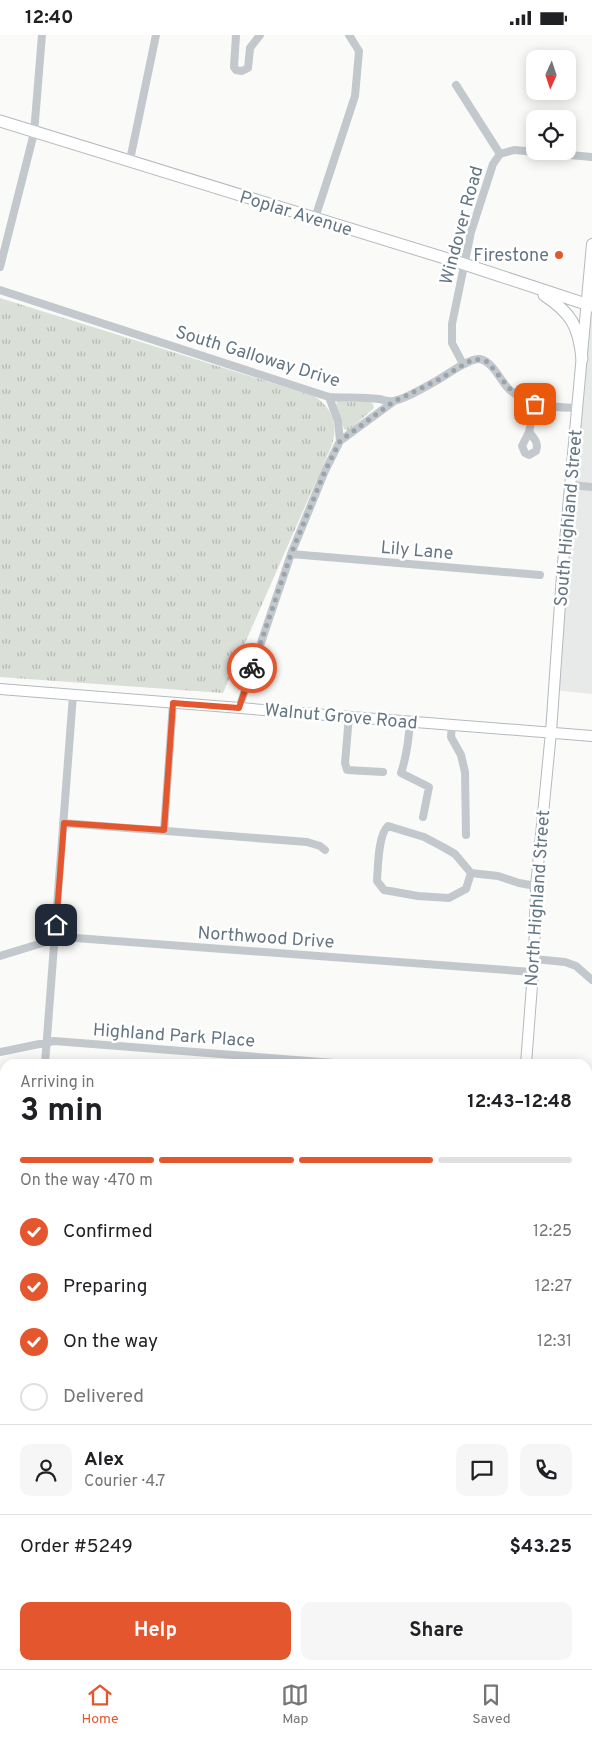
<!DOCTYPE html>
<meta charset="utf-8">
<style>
:root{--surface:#fff;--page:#f6f6f6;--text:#202124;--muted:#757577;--line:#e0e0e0;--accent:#e4572e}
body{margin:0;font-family:Overpass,sans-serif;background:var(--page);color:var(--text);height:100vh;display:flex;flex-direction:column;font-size:19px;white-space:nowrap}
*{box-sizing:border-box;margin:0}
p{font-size:16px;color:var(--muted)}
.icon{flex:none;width:28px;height:28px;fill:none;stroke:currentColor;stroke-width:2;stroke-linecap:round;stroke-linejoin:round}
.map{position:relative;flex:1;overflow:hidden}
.panel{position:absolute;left:0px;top:1024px;width:592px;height:611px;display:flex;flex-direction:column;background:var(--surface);border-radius:15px 15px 0 0;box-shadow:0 2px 12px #0003}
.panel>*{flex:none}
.needle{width:32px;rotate:183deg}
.controls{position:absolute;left:526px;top:15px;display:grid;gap:10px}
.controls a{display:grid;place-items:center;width:50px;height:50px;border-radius:10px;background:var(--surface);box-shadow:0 2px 12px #0003;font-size:25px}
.pin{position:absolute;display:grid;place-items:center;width:42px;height:42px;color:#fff;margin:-21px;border-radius:10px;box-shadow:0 2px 8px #0006}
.courier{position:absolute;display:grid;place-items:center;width:50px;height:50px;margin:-25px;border:4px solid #e4572e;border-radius:50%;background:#fff;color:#222;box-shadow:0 1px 6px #0007}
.headline em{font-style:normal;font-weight:700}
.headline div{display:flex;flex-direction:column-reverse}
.headline{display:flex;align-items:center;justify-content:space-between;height:85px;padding:0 20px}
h1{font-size:32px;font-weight:700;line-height:38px}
.bar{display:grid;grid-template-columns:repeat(4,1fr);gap:8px 5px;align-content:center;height:60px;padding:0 20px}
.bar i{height:6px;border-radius:4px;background:var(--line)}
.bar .on{background:var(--accent)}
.bar p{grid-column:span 4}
.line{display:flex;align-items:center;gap:12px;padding:0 20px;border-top:1px solid var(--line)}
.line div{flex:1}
.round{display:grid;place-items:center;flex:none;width:52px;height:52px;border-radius:10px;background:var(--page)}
ol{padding:0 20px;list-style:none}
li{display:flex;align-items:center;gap:15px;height:55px}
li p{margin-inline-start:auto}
li .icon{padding:5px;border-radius:50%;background:var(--accent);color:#fff;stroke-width:4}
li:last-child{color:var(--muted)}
li i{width:28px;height:28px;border:2px solid var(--line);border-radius:50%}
.action{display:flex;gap:10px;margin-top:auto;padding:10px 20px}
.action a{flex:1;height:58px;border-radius:10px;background:var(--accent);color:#fff;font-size:20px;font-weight:700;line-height:58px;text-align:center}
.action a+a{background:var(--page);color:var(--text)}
.status{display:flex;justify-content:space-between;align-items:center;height:35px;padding:0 25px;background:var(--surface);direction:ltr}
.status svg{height:14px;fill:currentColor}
.tab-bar{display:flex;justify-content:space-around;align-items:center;height:70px;border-top:1px solid var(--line);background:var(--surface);font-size:14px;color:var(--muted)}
.tab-bar a{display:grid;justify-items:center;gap:2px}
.tab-bar .on{color:var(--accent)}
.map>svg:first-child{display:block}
.built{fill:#e8e9e9}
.grass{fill:url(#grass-tufts)}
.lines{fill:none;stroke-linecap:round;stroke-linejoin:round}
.secondary-casing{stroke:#b3babf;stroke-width:12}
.primary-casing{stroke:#b5babe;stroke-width:13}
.minor{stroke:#c3c8cc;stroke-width:8}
.tertiary{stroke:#c3c8cc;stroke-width:9}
.secondary{stroke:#fff;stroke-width:10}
.primary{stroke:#fff;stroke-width:11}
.done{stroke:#99a4ac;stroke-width:5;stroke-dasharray:0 9}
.route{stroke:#e4572e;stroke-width:6}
.poi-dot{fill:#e4572e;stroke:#fff;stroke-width:2}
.labels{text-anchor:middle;stroke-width:5;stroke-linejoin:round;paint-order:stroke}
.street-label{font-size:18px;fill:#657683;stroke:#fff}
.poi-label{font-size:18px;fill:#657683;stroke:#fff;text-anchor:end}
</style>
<div class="status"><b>12:40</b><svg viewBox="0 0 49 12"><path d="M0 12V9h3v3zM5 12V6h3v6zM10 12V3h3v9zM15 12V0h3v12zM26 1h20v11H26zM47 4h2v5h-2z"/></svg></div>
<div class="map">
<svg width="592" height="1634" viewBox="0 0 592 1634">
<defs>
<pattern id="grass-tufts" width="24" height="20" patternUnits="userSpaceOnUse" patternTransform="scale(1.25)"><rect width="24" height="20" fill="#dadfd7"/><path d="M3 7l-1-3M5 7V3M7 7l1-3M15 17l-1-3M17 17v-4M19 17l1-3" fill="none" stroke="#b4b9b4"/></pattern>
</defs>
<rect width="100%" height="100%" fill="#fafaf8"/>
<path class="built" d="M587,269l5,2v388l-38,-4z"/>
<path class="grass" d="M0,263l314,98c19,13 24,27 18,49l-109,248 -223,-16z
M337,366l33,1 3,2 1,4 -26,23 -4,-2 -8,-23z
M592,1554v80h-103v-4h99v-75z"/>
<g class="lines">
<g class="secondary-casing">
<path id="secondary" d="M0,654l592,47
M526,1029l8,-105 2,-73 15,-154 11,-157 30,-331
M477,1634v-4"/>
</g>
<g class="primary-casing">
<path id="primary" d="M0,86l464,143 128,42
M544,260c27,18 35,31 38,64"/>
</g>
<path class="minor" d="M236,0l-2,32 2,3 6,1 6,-3 2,-20 10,-13
M456,50l44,69
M130,125l26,-125
M315,183l40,-122 4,-45 -10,-16
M0,232l34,-134 8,-98
M0,255l329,107c17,1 33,0 50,2 5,1 10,3 15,2 14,-3 29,-13 42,-20 11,-6 32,-23 44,-22 14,3 21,24 31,32 19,16 43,16 66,17
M463,329l-11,-21v-19l19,-92 22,-68 7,-10 14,-4 78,7
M529,397c5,6 10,11 7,19l-7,4 -4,-2 -3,-7 7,-14 6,-28
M340,406l53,-39
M571,450l21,2
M291,519l249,21
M239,673l52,-154 34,-83 15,-30 -2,-20 -9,-24
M349,681l-4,47 2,7 36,2
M410,686c-1,16 -4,37 -9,52l28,14 -6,30
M452,690l-1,12 10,18 4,17 1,63
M63,788l244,19 13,4 5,4
M388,791l36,11 19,10 12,7 16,19 -5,16 -17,9 -31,-2 -34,-6 -7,-9c1,-13 1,-47 11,-55z
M164,795l9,-127
M471,838l27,3 21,7 17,3
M0,921l62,-19 470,35
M534,924l31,3 11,4 16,14
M0,1017l54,-11 293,23
M45,1029l28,-369
M588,1055h4
M591,1120l1,-32
M0,1125h5
M0,1260h5
M0,1391h5
M0,1555l5,-1
M263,1630l40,3 24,-3
M386,1630l51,4
M176,1634l4,-4"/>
<path class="tertiary" d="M588,1270l4,1"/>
<use href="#secondary" class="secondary"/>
<use href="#primary" class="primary"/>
</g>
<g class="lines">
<path class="done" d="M252,633l39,-114 34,-83 15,-30 53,-39 45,-22 30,-18 7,-3 11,2c18,17 23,36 49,43"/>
<path class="route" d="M56,890l8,-102 100,7 9,-127 66,5 13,-40"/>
</g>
<circle class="poi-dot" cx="559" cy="220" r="5"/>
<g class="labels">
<g class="street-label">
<text transform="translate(296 178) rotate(17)" y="6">Poplar Avenue</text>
<text transform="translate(461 190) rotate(-75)" y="6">Windover Road</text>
<text transform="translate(258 321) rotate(17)" y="6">South Galloway Drive</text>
<text transform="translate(568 483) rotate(-85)" y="6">South Highland Street</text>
<text transform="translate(417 515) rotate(5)" y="6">Lily Lane</text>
<text transform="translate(341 681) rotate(5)" y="6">Walnut Grove Road</text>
<text transform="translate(537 863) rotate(-86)" y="6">North Highland Street</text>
<text transform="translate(266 902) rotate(4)" y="6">Northwood Drive</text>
<text transform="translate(174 1000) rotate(4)" y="6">Highland Park Place</text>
</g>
<g class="poi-label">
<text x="549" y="226">Firestone</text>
</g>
</g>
</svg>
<div class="controls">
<a><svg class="needle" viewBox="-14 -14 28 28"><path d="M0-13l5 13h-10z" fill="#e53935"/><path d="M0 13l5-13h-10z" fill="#757577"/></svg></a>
<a><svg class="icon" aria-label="locate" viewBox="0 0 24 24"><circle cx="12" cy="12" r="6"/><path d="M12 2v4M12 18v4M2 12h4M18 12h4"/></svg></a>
</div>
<div class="pin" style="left:535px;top:369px;background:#ea580c"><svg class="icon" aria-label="bag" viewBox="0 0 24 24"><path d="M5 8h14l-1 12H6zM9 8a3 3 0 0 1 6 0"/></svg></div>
<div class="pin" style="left:56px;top:890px;background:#1f2937"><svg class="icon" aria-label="home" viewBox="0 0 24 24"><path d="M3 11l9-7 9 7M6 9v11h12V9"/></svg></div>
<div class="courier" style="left:252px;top:633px"><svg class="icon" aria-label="bike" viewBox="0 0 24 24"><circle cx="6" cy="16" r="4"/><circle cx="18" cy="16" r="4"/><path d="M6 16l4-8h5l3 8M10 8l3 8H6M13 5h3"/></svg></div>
<section class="panel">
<div class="headline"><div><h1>3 min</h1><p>Arriving in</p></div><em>12:43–12:48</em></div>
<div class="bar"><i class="on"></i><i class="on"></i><i class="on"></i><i></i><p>On the way · 470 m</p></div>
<ol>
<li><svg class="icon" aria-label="check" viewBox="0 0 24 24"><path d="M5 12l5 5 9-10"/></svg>Confirmed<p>12:25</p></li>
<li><svg class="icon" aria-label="check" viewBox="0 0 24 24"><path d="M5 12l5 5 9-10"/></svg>Preparing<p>12:27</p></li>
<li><svg class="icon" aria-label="check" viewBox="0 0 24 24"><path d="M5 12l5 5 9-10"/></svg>On the way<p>12:31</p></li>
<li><i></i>Delivered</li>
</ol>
<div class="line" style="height:90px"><a class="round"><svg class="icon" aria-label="person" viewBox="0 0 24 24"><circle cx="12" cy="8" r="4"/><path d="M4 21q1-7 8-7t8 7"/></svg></a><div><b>Alex</b><p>Courier · 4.7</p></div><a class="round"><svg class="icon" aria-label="chat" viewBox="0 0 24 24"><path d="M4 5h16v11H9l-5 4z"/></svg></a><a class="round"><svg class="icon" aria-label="phone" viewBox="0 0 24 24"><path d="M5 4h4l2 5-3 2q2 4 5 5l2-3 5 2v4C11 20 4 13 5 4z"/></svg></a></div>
<div class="line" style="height:65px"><div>Order #5249</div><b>$43.25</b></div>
<div class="action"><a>Help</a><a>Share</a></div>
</section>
</div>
<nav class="tab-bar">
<a class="on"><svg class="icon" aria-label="home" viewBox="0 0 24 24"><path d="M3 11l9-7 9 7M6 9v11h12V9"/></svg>Home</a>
<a><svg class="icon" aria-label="map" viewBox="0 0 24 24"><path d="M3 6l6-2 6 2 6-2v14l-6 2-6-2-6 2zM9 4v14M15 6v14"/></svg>Map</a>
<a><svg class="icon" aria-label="saved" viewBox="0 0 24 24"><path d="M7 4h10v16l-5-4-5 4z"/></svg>Saved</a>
</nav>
